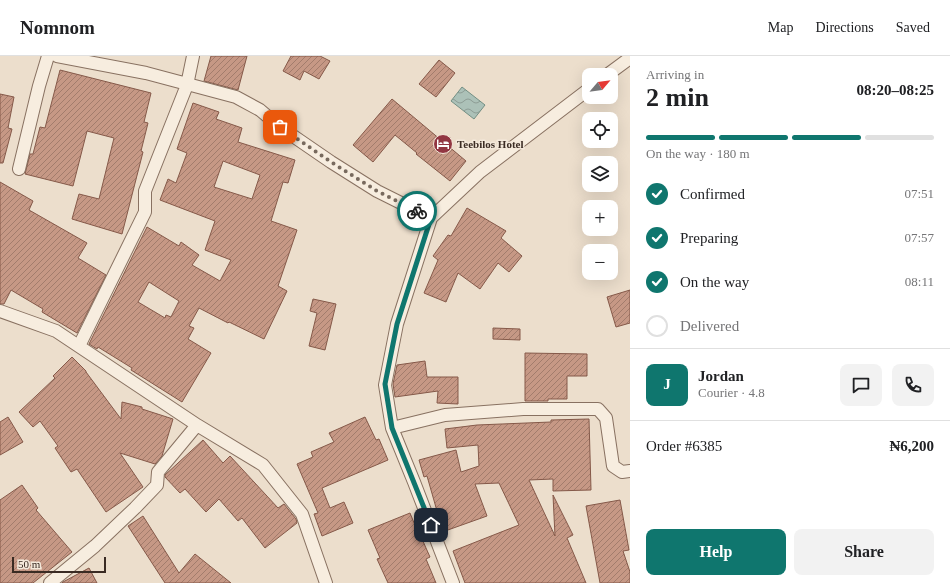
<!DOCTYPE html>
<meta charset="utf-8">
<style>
:root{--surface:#fff;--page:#f2f2f2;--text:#202124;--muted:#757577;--line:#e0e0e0;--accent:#0f766e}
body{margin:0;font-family:"Times New Roman",serif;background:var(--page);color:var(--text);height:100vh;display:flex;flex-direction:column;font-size:15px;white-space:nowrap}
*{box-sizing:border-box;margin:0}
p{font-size:13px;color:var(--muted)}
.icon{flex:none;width:22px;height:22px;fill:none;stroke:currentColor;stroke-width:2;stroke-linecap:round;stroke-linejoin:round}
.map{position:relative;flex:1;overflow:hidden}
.side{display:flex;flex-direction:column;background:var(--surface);width:320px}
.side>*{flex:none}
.needle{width:26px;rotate:61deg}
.tools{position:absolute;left:582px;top:12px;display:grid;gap:8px}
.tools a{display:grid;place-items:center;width:36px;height:36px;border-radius:8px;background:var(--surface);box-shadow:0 4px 16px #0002;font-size:20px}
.scale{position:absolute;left:12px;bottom:10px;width:94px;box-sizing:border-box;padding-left:4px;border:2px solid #3a2b23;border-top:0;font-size:11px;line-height:14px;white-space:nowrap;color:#3a2b23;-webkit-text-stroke:3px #f4e9db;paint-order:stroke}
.pin{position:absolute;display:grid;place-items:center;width:34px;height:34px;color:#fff;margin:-17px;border-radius:8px;box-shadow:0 2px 6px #0006}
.courier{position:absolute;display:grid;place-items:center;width:40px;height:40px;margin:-20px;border:3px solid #0f766e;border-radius:50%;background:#fff;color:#222;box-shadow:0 1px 5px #0007}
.overview em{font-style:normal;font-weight:800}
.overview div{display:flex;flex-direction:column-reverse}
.overview{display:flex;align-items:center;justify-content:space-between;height:68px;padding:0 16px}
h1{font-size:26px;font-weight:800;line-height:30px}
.bar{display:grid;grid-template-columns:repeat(4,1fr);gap:6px 4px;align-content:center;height:48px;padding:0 16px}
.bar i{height:5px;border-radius:3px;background:var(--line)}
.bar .current{background:var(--accent)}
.bar p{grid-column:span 4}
.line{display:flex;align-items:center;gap:10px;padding:0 16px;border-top:1px solid var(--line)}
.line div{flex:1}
.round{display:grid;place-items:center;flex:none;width:42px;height:42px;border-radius:8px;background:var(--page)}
ol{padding:0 16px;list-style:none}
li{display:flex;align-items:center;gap:12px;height:44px}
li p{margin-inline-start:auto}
li .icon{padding:4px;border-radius:50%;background:var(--accent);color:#fff;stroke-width:4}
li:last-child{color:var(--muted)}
li i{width:22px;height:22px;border:2px solid var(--line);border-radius:50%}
.cta{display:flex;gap:8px;margin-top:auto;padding:8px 16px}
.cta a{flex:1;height:46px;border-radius:8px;background:var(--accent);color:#fff;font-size:16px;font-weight:800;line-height:46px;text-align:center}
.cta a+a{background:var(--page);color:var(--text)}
header{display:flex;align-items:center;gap:24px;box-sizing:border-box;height:56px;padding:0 20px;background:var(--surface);border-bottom:1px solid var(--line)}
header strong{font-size:19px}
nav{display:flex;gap:22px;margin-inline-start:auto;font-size:14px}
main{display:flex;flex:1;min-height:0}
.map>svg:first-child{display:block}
.water{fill:url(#water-waves);stroke:#738f84}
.building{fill:url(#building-hatch);stroke:#855949;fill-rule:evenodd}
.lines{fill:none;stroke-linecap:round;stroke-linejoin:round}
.minor-casing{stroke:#887161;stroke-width:14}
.minor{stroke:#f7eddf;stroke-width:12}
.done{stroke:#786a5e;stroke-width:4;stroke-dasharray:0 7.2}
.route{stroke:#0f766e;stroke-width:5}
.labels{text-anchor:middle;stroke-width:3;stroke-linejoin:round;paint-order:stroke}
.poi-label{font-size:11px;font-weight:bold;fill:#3a2b23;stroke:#f4e9db;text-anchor:start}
</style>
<header>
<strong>Nomnom</strong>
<nav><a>Map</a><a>Directions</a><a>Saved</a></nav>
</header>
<main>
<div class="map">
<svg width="630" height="527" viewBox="0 0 630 527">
<defs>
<pattern id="water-waves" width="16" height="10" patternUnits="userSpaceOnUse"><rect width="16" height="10" fill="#acc1b8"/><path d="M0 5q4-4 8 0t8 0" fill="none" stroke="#8d9d95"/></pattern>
<pattern id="building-hatch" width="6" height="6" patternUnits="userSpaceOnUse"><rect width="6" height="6" fill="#c69885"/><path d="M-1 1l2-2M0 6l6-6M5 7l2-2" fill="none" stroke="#a27c6c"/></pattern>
</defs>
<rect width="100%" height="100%" fill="#ecdecc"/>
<path class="water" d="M462,31l23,18 -11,14 -23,-18z"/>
<path class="building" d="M211,0h36l-9,34 -34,-9z
M291,0h29l10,5 -11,18 -15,-8 -4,9 -17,-9z
M439,4l16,13 -19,24 -17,-13z
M60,14l91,23 -7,29 4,1 -7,28 2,1 -21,82 -50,-15 7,-25 20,5 15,-61 -27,-7 -14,55 -48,-12 5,-20h3l7,-27 5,1z
M0,38l14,3 -6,31 4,1 -9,34h-3z
M392,43l74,62 -16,20 -34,-27 1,-1 -22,-18 -22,27 -20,-17z
M193,47l26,9 -3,7 26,9 -4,14 57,18 -7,23 -5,-1 -12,39 26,9 -19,56 9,5 -23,48 -35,-17 -1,1 -29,-15 -10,18 5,2 -6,11 23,14 -29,49 -51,-32 1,-2 -34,-21 -1,2 -8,-5 58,-117 32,19 2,-4 18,13 -7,10 28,16 11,-21 -26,-10 10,-29 -55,-21 8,-21 8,4 11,-30 -10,-4zM223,105l37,14 -8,24 -38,-12zM149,226l30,19 -8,16 -5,-2 -1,3 -27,-16z
M0,126l33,19 -4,9 58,33 -9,15 28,17 -29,58 -35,-21 1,-3 -32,-19 -7,14h-4z
M467,152l39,23 -5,7 21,18 -13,16 -11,-9 -18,26 -22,-16 -12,29 -22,-9 14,-33 -5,-4 15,-21 3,1z
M630,234v33l-14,4 -9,-30z
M313,243l23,5 -11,46 -16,-4 8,-33 -7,-2z
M493,272l27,1v11l-27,-1z
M525,297l62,1v22h-20v23h-19v2h-23z
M72,301l14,14v1l35,47 1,-17 20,5v2l31,10 -11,37 -7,8 -35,-11 23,34 -37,25 -29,-43 -6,3 -16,-24 3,-2 -18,-25 -7,6 -14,-15 36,-34 -2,-2z
M425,305l2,16h31v27l-21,-1 1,-12 -43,6 -2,-13 4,-19z
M8,361l15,25 -23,13v-33z
M365,361l11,23 3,-1 9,21 -66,28 8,20 14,-6 9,21 -31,13 -8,-22 4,-1 -21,-49 16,-7 -2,-5 23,-10 -5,-9z
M589,363l2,71 -38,1v-12l-24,1 26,56 -2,-41 20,40 -6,3 19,45h-121l-12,-32 66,-26 -20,-42 -24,1 12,32 -42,15 -8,-20 -10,-35 -3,1 -5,-17 37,-10 5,22 18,-6 -1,-21 -31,3 -2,-19 32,-4 74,-3v-2z
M203,384l20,23 7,-7 48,52 6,-4 12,15 1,4 -32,25 -23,-30 -4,3 -19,-22 -13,13 -21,-23 -5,4 -15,-16v-2z
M22,429l16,23 -2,2 36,42 -39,31h-33v-83z
M620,444l9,50 -6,1 7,21v11h-30l-14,-77z
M410,457l11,27 1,-1 8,18 -4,2 10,24h-48l-11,-24 3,-1 -12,-28z
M143,460l36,57 16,-19 36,29h-66l-37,-57z
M89,512l8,15h-35l1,-1z"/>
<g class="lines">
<g class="minor-casing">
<path id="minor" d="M57,0l89,17 90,24 24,13 20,17 51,35 46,29 54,27
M607,19l23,-17
M19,113l20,-83 9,-30
M0,255l56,20 141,94 66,40 39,49 24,69
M79,290l66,-134v-21l42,-106 6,-29
M392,372l53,-13 78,-6h75l8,9 7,48 9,6 8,-1
M50,527l45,-37 40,-38 22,-23 1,-13 39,-47
M453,527l-39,-101 -22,-54 -7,-43 12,-61 34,-106 49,-46 109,-83"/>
</g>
<use href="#minor" class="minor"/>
</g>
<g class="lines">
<path class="done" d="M280,71l51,35 46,29 40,20"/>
<path class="route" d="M417,155l14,7 -34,106 -12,60 7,44 39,97"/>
</g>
<defs>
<g id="hotel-disc" transform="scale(1)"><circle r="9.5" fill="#923642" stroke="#f4e9db"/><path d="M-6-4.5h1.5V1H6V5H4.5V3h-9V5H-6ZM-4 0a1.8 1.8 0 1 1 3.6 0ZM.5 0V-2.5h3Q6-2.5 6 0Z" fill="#fff"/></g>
</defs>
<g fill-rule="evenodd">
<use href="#hotel-disc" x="443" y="88"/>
</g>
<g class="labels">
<g class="poi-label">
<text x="457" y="92">Teebilos Hotel</text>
</g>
</g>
</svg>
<div class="tools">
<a><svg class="needle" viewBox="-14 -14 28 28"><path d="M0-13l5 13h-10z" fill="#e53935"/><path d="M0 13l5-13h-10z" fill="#757577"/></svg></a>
<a><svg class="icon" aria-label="locate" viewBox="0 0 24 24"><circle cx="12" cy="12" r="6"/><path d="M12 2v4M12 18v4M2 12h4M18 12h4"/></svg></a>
<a><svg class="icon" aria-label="layers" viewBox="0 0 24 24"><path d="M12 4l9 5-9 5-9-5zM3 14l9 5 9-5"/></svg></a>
<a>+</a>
<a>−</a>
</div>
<div class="scale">50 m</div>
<div class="pin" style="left:280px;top:71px;background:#ea580c"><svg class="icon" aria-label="bag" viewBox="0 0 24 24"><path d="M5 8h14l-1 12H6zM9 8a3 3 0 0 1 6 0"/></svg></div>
<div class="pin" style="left:431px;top:469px;background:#1f2937"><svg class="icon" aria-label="home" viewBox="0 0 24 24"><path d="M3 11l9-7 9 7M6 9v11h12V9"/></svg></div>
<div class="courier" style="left:417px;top:155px"><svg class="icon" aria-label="bike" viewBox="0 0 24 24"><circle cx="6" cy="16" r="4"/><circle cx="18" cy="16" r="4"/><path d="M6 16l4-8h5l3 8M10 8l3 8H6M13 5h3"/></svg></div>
</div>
<section class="side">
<div class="overview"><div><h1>2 min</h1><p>Arriving in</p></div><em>08:20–08:25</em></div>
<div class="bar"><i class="current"></i><i class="current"></i><i class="current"></i><i></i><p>On the way · 180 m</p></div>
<ol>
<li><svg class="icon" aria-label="check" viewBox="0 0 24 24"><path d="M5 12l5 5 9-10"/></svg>Confirmed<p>07:51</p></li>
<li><svg class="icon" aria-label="check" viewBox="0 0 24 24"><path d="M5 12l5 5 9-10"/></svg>Preparing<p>07:57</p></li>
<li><svg class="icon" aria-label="check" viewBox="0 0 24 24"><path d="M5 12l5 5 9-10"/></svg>On the way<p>08:11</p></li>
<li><i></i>Delivered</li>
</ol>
<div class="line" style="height:72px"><b class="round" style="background:var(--accent);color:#fff">J</b><div><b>Jordan</b><p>Courier · 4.8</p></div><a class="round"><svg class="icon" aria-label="chat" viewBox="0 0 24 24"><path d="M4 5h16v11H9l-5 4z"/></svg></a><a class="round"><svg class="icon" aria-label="phone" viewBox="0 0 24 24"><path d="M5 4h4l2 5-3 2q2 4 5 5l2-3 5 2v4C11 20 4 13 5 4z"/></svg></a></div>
<div class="line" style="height:52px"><div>Order #6385</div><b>₦6,200</b></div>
<div class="cta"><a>Help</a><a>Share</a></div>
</section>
</main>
